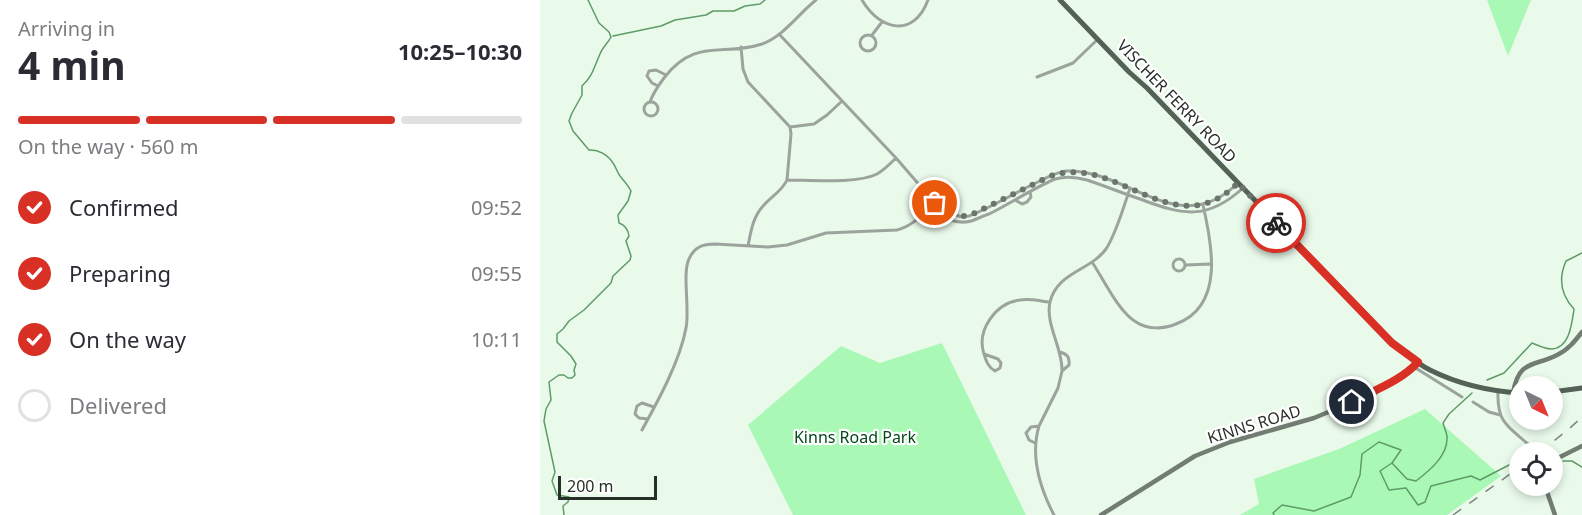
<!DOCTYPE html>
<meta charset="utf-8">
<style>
:root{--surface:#fff;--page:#f7f7f7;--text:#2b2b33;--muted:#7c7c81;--line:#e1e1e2;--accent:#d93025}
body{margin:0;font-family:"Noto Sans",sans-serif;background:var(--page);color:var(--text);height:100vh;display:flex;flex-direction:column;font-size:22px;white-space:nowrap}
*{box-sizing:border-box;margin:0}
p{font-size:20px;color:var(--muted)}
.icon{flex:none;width:33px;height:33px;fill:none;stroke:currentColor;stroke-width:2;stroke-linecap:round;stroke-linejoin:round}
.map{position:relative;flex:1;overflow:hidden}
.details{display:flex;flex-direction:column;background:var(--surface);width:540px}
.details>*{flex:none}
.needle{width:39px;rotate:137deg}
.tools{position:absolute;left:969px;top:376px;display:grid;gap:12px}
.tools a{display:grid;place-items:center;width:54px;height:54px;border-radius:50%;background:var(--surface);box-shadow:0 3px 9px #0003;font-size:30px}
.scale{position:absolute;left:18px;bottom:15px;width:99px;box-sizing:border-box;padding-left:6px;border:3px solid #282e28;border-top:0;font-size:16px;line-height:21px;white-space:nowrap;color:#282e28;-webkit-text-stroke:4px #fff;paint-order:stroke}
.pin{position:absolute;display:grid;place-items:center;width:51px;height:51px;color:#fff;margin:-26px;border:3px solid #fff;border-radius:50%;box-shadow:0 2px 6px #0007}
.courier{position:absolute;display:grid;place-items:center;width:60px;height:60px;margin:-30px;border:4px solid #d93025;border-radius:50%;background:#fff;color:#222;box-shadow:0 2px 8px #0007}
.headline em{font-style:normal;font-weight:700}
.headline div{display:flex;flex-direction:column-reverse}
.headline{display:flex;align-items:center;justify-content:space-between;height:102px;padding:0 18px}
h1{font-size:39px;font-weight:700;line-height:45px}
.bar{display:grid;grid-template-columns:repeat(4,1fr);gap:9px 6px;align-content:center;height:72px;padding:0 18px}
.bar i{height:8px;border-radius:4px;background:var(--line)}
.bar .current{background:var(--accent)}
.bar p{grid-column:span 4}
ol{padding:0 18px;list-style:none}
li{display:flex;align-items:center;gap:18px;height:66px}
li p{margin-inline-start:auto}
li .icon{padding:6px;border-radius:50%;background:var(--accent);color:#fff;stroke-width:4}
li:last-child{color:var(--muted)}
li i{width:33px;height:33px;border:3px solid var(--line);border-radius:50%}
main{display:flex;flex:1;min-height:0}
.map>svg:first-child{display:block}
.green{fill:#aaf8b6}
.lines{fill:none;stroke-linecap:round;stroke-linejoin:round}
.stream{stroke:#5e9b68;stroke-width:1.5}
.street{stroke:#9ca39d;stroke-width:3}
.secondary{stroke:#727c73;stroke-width:4.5}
.primary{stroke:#546156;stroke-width:5}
.rail{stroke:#7c867c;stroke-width:1.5;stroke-dasharray:10 10;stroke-linecap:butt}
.done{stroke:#6c756c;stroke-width:6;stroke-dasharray:0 10.8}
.route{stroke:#d93025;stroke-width:8}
.labels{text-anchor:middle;stroke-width:4.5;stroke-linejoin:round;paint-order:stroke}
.street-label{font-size:16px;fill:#282e28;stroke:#fff}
.park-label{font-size:16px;fill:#05471b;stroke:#fff}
</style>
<main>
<section class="details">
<div class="headline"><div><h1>4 min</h1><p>Arriving in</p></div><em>10:25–10:30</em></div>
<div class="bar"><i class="current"></i><i class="current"></i><i class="current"></i><i></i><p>On the way · 560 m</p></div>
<ol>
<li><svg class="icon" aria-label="check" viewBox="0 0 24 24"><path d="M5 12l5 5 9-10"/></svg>Confirmed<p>09:52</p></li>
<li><svg class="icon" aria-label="check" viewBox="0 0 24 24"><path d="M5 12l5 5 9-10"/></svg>Preparing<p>09:55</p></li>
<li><svg class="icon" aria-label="check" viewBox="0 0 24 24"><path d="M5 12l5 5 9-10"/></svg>On the way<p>10:11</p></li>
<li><i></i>Delivered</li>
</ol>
</section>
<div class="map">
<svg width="1042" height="515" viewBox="0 0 1042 515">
<rect width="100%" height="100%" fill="#e9faeb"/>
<path class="green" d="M947,0h44l-23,56z
M402,343l84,172h-233l-45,-90 93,-79 39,17z
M885,409l76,67 -54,39h-207l19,-11 -5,-25 85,-30z"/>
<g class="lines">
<path class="stream" d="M73,36l48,-10 14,-6 31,-5 7,-4h21l11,-5 15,-2 5,-4
M947,380l17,-7 28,-30c5,2 13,6 19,6 19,0 21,-27 23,-40 -13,-14 -16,-30 -8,-48l16,-8
M1004,452l9,1 3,2
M987,453l10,-5
M1023,461h9l10,6
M852,463l15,16 9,2c13,-10 32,-25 31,-44 0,-4 -3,-10 -4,-14l6,-9 23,-21
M24,515l-1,-9 5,-4 1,-5 -12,-2 -5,-14 3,-9 -11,-51 2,-12 5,-9 -2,-18 10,-7h5l4,3h4l3,-3 -1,-5 2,-6 -5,-8 -14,-14v-8l6,-5 6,-8 15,-11 27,-27 2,-7 17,-16 1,-4 -5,-15 3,-5c-1,-7 -4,-11 -10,-13l-1,-8 10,-14 3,-10c-3,-6 -7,-10 -11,-15 -3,-4 -4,-9 -7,-13 -5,-8 -15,-14 -24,-13l-16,-19 -4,-10 3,-8 10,-18v-9c11,-10 12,-19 18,-32 2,-6 8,-11 11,-17l-2,-5 -10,-9 -11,-23
M734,515l-1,-2 9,-8 32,6 37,-14 9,-22 2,-21 17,-12 22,8 -9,13 -12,8 9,19 17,-2 12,17 7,-3 6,-16 40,-10 9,4 31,-16 9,-6"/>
<path class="street" d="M322,0c18,31 52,38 66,0
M239,34l117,124 39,45 17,11 10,3 7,-1c25,-10 47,-24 71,-35 8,-4 17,-9 26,-10 63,-2 113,70 172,12
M320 43a8 8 0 1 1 16 0a8 8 0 1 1-16 0Z
M332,35l10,-13
M201,47l2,22 5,13 42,45 1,7 -4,46c-5,11 -15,16 -23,25 -11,11 -13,26 -16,41
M497,77l36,-14 25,-24
M118,86l-6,-3 -5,-7 2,-5 7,-1 10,5
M104 109a7 7 0 1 1 14 0a7 7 0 1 1-14 0Z
M110,102c3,-9 8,-16 14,-24 31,-41 59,-21 98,-34 22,-8 36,-30 54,-44
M250,127l24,-3 13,-9 15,-14
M247,180c23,0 70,4 90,-6 7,-4 13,-10 19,-16
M475,200l7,4 5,-2 4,-5 -1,-5
M392,203c9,15 23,22 39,18 6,-2 12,-5 18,-7 22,-11 43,-25 66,-35 11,-3 21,-2 32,1 18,6 35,13 53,19 42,16 67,22 103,-11
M633 265a6 6 0 1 1 12 0a6 6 0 1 1-12 0Z
M552,262c12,18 26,49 44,60 12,8 28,7 40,2 49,-18 36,-80 27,-119
M646,265l24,-1
M444,354c-8,-24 12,-51 36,-54 9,-2 20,1 29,2
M444,354l14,5 3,4 -1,5 -5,3c-7,-4 -9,-10 -11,-17z
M874,367l48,30
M522,371c1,-22 -17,-47 -12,-69 7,-30 40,-31 56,-53 10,-15 18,-43 24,-61
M958,392c-1,30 9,34 30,52
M933,402l16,10 11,3
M108,419l-9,-1 -4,-4 2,-8 5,-3 12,4
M499,426c-9,30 1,62 15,89
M102,430c16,-29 38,-69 44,-102 4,-18 -4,-55 3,-69 5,-12 14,-15 26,-15l53,3 19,-2 39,-12 71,-3c16,-4 27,-17 38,-27
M495,443l-6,-3 -3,-7 5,-6 8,-1 19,-38 4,-17 7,-6c1,-8 -2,-11 -9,-13"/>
<path class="secondary" d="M973,393c6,-34 21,-26 44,-38 11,-5 18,-14 25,-23
M1012,461l30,-15
M1005,486l10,29
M561,515l94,-59 35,-14 84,-24 24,-10 53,-26 18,-11 8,-9"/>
<path class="primary" d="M520,0l69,72 18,16 245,255c12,9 24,20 38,27 28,14 58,21 90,23
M1012,392l30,-4"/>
<path class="rail" d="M999,453l31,-25 12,-11
M913,515l67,-48"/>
</g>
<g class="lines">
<path class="done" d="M395,203c12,8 20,14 34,13l79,-39c67,-27 125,71 190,6l38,40"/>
<path class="route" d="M736,223l116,120 26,19c-17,19 -44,28 -66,40"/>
</g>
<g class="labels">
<g class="street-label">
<text transform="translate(637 101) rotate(46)" y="6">VISCHER FERRY ROAD</text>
<text transform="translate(714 424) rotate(-17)" y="6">KINNS ROAD</text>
</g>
<g class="park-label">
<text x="315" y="443">Kinns Road Park</text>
</g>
</g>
</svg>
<div class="tools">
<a><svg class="needle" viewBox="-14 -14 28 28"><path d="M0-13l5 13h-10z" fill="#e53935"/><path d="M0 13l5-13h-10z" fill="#7c7c81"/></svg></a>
<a><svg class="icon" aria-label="locate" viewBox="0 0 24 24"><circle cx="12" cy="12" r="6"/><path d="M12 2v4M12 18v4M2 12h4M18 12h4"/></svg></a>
</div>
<div class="scale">200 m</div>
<div class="pin" style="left:395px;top:203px;background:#ea580c"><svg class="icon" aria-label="bag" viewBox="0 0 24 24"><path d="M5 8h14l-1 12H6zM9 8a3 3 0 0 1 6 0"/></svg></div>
<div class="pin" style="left:812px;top:402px;background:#1f2937"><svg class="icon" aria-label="home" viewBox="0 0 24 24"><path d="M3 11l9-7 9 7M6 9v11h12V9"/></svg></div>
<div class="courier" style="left:736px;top:223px"><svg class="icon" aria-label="bike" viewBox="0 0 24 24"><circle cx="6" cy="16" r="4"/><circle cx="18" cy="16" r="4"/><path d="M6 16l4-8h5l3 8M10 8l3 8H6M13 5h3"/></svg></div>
</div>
</main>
